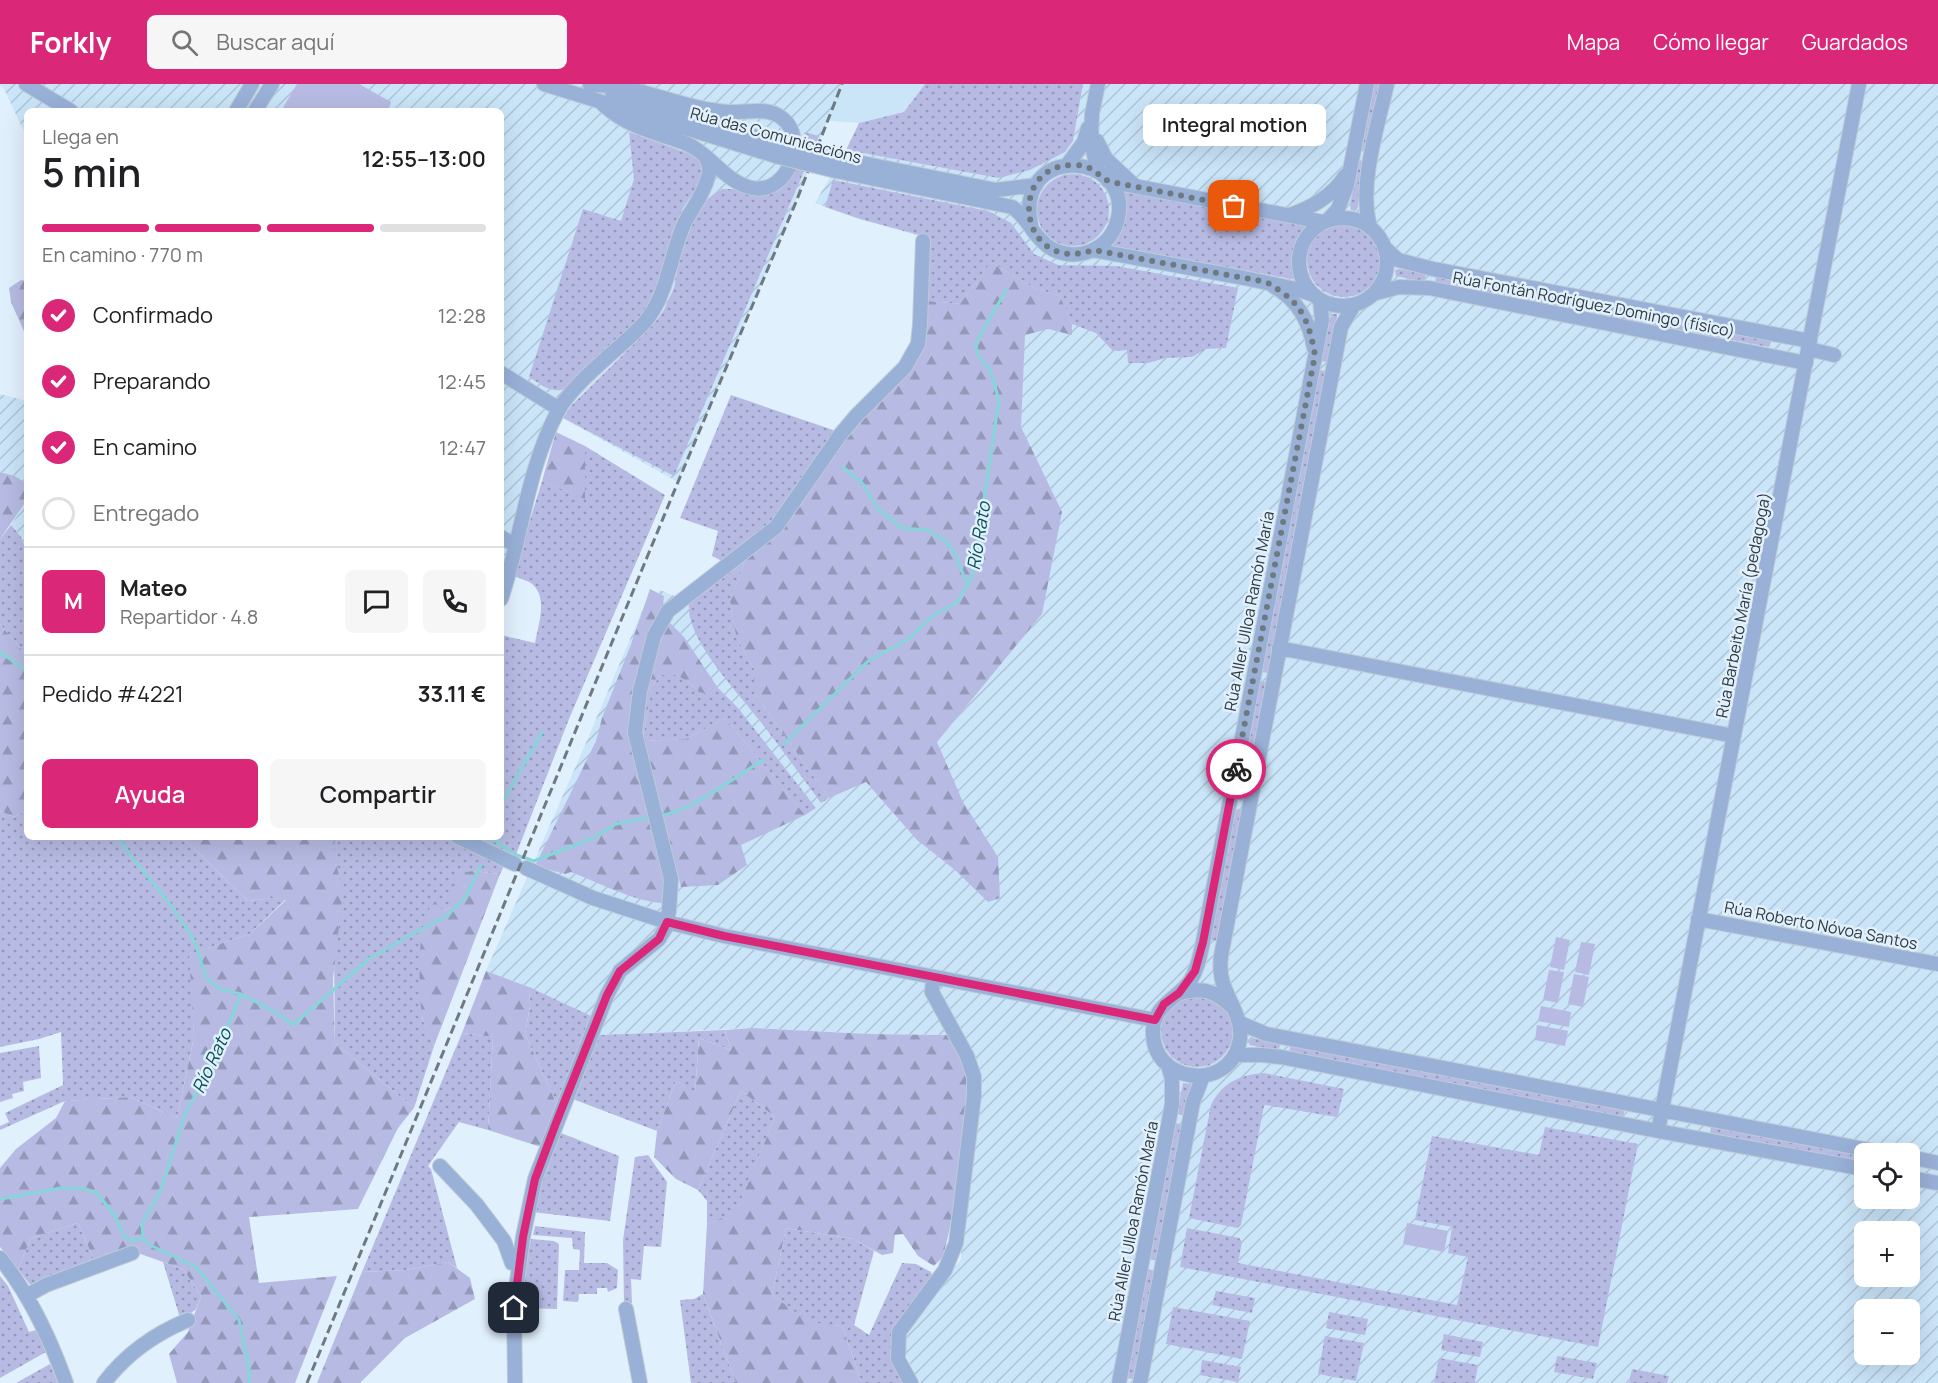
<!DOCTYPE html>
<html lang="es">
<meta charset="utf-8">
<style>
:root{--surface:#fff;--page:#f6f6f6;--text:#202124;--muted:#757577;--line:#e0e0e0;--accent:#db2777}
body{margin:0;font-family:Manrope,sans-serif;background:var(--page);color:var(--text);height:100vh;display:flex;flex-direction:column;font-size:22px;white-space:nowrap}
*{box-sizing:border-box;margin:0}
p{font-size:20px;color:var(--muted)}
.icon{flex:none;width:33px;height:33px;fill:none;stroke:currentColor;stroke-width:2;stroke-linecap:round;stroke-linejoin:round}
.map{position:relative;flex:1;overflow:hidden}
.details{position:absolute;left:24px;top:24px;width:480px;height:732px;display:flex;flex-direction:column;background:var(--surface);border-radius:9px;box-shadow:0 6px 24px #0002}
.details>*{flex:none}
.buttons{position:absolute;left:1854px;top:1059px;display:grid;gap:12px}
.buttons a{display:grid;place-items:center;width:66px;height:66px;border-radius:9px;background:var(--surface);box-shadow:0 6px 24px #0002;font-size:30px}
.pin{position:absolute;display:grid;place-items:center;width:51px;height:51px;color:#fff;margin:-26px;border-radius:12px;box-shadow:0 3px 9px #0006}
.courier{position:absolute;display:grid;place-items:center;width:60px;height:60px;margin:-30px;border:4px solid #db2777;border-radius:50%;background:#fff;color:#222;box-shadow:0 2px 8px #0007}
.bubble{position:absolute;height:42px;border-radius:9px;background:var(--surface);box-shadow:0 6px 24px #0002;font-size:20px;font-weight:600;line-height:42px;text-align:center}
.head em{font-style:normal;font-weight:600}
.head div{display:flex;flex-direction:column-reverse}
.head{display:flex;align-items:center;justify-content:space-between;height:102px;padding:0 18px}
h1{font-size:39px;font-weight:600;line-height:45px}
.bar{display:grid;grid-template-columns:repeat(4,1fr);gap:9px 6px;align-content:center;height:72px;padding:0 18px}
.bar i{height:8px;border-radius:4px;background:var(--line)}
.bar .selected{background:var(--accent)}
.bar p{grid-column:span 4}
.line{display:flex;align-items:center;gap:15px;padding:0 18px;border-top:2px solid var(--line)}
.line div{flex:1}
.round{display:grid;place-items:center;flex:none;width:63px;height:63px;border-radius:9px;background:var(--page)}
ol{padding:0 18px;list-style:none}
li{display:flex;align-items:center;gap:18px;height:66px}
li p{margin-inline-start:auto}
li .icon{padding:6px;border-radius:50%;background:var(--accent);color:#fff;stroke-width:4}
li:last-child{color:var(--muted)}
li i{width:33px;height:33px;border:3px solid var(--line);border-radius:50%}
.cta{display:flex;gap:12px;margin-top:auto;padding:12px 18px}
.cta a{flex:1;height:69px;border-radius:9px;background:var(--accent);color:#fff;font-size:24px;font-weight:600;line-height:69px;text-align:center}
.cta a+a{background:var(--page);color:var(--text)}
header{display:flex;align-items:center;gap:36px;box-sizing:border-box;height:84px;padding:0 30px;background:var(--accent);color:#fff}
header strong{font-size:28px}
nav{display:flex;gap:33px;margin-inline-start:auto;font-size:21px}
.search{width:420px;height:54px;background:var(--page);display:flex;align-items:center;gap:15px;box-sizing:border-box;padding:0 21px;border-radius:9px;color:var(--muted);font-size:22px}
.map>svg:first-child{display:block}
.built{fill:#cae4f8}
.industrial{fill:url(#industrial-furrows);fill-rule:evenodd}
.grass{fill:url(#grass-dots)}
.forest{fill:url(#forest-firs)}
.garden{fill:#b7bbe3}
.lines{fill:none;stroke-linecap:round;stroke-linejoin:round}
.stream{stroke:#86d6d9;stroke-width:3}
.minor-casing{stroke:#bdcbd6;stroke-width:16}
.minor{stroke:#99b0d7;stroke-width:14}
.rail{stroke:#6f7981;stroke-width:3;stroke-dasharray:9 4.5;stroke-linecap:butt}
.minor-bridge-casing{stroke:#bdcbd6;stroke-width:16;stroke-linecap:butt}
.minor-bridge{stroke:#99b0d7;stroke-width:14}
.done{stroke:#6e7980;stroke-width:6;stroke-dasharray:0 10.8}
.route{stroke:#db2777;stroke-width:8}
.labels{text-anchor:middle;stroke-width:5;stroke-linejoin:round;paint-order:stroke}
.street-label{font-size:16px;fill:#31393e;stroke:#e0f0fc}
.water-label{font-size:18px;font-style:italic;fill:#055053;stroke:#e0f0fc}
</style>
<header>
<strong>Forkly</strong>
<div class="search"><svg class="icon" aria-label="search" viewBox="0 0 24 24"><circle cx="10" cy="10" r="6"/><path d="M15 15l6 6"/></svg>Buscar aquí</div>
<nav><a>Mapa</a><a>Cómo llegar</a><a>Guardados</a></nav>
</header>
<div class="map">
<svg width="1938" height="1299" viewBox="0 0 1938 1299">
<defs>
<pattern id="industrial-furrows" width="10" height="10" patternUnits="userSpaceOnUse" patternTransform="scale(1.5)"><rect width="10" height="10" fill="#cae4f8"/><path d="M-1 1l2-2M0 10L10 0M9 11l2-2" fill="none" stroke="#aec4d6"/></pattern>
<pattern id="grass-dots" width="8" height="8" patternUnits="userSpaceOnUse" patternTransform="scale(1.5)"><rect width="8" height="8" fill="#b7bbe3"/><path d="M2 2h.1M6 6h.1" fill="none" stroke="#9599b9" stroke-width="1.8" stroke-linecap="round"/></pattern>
<pattern id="forest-firs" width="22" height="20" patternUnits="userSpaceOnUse" patternTransform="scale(1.5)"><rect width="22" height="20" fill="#b7bbe3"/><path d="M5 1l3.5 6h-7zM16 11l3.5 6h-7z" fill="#9599b9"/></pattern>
</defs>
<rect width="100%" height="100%" fill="#e0f0fc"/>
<path class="built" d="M835,0h90l-21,28 -45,11 -38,-3z"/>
<path class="industrial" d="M0,0h842l-46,118 -118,280 -115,-64 -4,-8 -58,189v-488h-474v27l-22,-47z
M1083,0h855v1299h-1019l-16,-35v-12l9,-16 49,-61 1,-29 14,-102 -14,-93 -93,-1 -117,-6 -152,7 -12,-4 -59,-44 -43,-16 96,-219 60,-141 18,-21 26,11 231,-249 10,-114 -67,-19 -45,-16 31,-53 152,28 67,-26 8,-11zM1864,1070h46v44h-46zM1864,1148h46v44h-46zM1864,1226h46v44h-46z
M0,310l27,7v83l-12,-8 -15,-4z
M27,416v52l-6,-15 -10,-12z"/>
<path class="grass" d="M925,0h158l-10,57 -8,11 -35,18 -32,8 -152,-28 13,-27 45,-11z
M1373,0h8l-13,68 -8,-1z
M629,48l72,26c8,26 -11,34 -21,56 -11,24 -11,53 -22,75 -18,38 -59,69 -89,98 -15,9 -27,-2 -40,-10l54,-168 38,12 13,-42z
M805,48l14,4 -145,340 -111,-58 9,-13 51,-50 34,-35 7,-10 10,-22 8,-44 6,-16 15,-26 19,-13h11l13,4 21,2 12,-4 10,-10z
M1359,76l8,2 -10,48 -3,1 -3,-1 -1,-6z
M1037 126a36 36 0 1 1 72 0a36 36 0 1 1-72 0Z
M833,96l155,31 23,12 23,31 24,11 58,1 122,22 -12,60 -20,1 -14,8 -26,1 -18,5h-20l-1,-13 -14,1 -17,-18 -24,-9 -12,-28 -26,-8 -43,-26 -31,42 -32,-3 -1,-64 -67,-18 -35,-12z
M1119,107l188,34c-14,17 -17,34 -10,55l-188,-35z
M1307 176a37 37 0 1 1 74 0a37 37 0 1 1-74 0Z
M1399,185l27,5 -2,8 -28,-6 -1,-6z
M1436,192l336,64 -3,7 -334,-64z
M1331,230h6v3l-9,45 -8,-1z
M1319,286l8,1 -58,302 -8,-1z
M731,311l105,36 -61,90 -51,41 -12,-6 6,-25 -38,-13z
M585,362l80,49 -96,224 -54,138 -45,-20h31v-202l34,8c3,-18 14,-46 -4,-60 -5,-3 -12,-5 -18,-7l29,-95 43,17z
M11,441l10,12 6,15v104l-27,-32v-85z
M745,477l-15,40 6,35 18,33v24l75,105 -8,5c-20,-27 -40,-55 -61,-82 -21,-28 -75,-82 -71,-118z
M660,591c5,0 10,-1 15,0 14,2 17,16 33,19l10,-6 20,20 78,100 -11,7 -80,-97 -39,21 -43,2 8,-52z
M1259,597l8,1 -23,119 -7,-1z
M1235,725l7,1 -24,131 -8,-1z
M27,726v27h155l66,64 27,-3 11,1 -36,35 -60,20 4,83 -17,81 -47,-21 -65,4 -65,29v-4l9,-4 -4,-9 58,-28 -2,-53 -22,7 -39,8v-236l14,6z
M336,753h109l59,29 -4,8 -27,-3 -22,36 -7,4 -22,107 12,28 -20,62 -79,-65 -2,-192z
M529,903l64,30 -36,88 -32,-71 5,-28z
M1161 947a36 36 0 1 1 72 0a36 36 0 1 1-72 0Z
M725,946l6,20 -32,-12 -4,55 -19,-12 -19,50 -87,-33 26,-65 4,2z
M462,949l31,4 -5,93 -29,-8 -31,44 3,3 26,99 -9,-6 -42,8 -44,2z
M1252,954l29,5 -3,8 -28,-6 -2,-3z
M39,962l2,32 -18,4 1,9 -12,3 1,4 -13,4v-49z
M1290,962l335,63 -2,8 -334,-64z
M1264,989l80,16 -6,26 -2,2 -70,-12 -2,1 -23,119 -4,3 -48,-10 22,-113c11,-22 28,-30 53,-32z
M1183,999l8,1 -6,32 -8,-2z
M741,1007l34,26 -39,96 -29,11v-23l-9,-11z
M1175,1039l8,2 -26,136 -8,-2z
M1711,1042l153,29v8l-154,-29z
M1545,1043l93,17 -40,203 -418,-80 7,-39 52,10 3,4 -4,21 219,42 11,-48 -20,-4 4,-26 -37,-7 17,-84 107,19z
M556,1047l63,25 -9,65 -78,-9z
M648,1071l19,27 -6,65 -17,-1 -3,34 -10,-1 1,24 -8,1 -1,-64 12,-83z
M78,1139l17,39 -64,24 -13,-17 13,-31z
M535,1142l50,6 -1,31h23l11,7 -1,18 -9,4 -1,-4h-10v6h-18l-1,8 -15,-1 2,-31h14l1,-20 -7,-1 -1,-11 -39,-3z
M786,1144l67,11 21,12 -20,74 15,10 33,-72 14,1 15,8 1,4 -37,50 -3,22 13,35h-43l-20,-57 -33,-3 -37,-28z
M531,1155l23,2 5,3 -2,65 -36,-1 3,-36z
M163,1178l20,7 18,27 -5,13 -15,12z
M1147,1185l8,2 -21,108 -8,-1z
M0,1192l8,10 21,46 7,-2 10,22 -46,26z
M1216,1207l39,7 -3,15 -40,-8z
M703,1210l33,89h-45l-11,-83 14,-1z
M1173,1223l77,14 -8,38 -76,-15z
M1329,1228l39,7 -3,16 -39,-7z
M1444,1250l39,8 -3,15 -39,-7z
M1325,1252l39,7 -8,38 -38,-7z
M1557,1272l40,7 -4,16 -39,-7z
M1439,1274l39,7 -3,18h-41z
M1202,1276l39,7 -3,15 -38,-7z
M50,1280l8,19h-42z
M1632,1285l37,7 -2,7h-38z"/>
<path class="forest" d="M991,178l43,26 26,8 12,28v11l-24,-6 -23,6 -4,92 41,85 -20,102 -105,128 26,60 35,55 2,41 -12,4 -33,-32 -38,-30 -51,-58 -37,16 -75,-105v-24l-18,-33 -6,-35 15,-40 36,-35 73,-98 67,-76 7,-51 32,3z
M21,196l6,1v57l-16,-36 -2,-14z
M556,348l29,14v53l-43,-18z
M0,388l15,4 12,8v16l-27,39z
M650,505l14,7 -2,18 -28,81 33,184 -5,24c-26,-1 -65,-21 -91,-31l-6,2 -30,-8 61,-125 6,-23 28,-71z
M668,537l16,16 34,51 -10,6 -9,-2 -9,-9 -13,-8h-17l-9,14 -8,52 43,-2 39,-21 80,97 -64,30 6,20 -29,20 -37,2 -38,-145 -6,-11 19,-89z
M0,540l27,32v154l-13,7 -14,-6z
M182,753h154l-3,14 10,40 -10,88 2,64 79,65 -16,20 -40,81 -109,8 10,66 78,-7 -42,107h-118l-8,-29 19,-22 13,-36 -18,-27 -51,-18 -37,11 -17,-39 -47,15 -13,31 -18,-22v-79l16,-19 40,-31 9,-17 65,-4 47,21 17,-81 -5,-83 61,-20 36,-34 -11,-2 -27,3z
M473,787l27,3 -66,172c-4,-9 -10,-20 -12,-30 -3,-24 -7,-99 13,-114l9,9 7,-4 -2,-13 16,-8 -9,-6 4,-7z
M486,887l43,16 1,19 -5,28 32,71 -16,42 -53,-17 5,-93 -31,-4z
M752,944l117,6 79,1 18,36 1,43 -16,109 -8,34 -9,9 -16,-10 -15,-22 -8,1 -2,18 -11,2 -29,-16 -67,-11 -14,67 37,27 33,4 20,57h-126l-33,-89 4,-70 29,-12 39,-95 -34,-26 -43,99 -22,-11 -22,-22 3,-26 19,-50 19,11 4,-54 32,12 -6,-20z
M448,1178l22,16 5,21 -70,39 -45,45h-43l45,-111 44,-2z"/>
<path class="garden" d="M297,0h62l32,18 -3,9h-107z
M1556,853l14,3 -6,30 -14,-3z
M1581,858l14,2 -6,31 -14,-3z
M1549,886l15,2 -6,31 -15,-3z
M1574,890l15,3 -6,30 -15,-3z
M1541,922l30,6 -2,15 -31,-6z
M1537,941l31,6 -3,15 -30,-6z
M1407,1139l41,8 -4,21 -41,-8z"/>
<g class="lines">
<path class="stream" d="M843,383l20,17 14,24 25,20 26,2 17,11 10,13 13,32
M0,568l27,19
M784,660l83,-82 41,-23 26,-24 23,-13 15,-24 27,-178 -9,-30 -13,-16 -1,-11 30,-53
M501,721l41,-73
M658,732c32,-4 78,-39 106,-57
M118,753c23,36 56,66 76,104 6,11 7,29 15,39 8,10 20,11 32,14
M492,757l2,-1 20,14 20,7 59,-23 23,-14 36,-7
M0,1115l61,-11 25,1 11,4 18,23 10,21 7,4 11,-3
M249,1299v-15l-10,-48 -43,-53 -46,-22 -7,-7 -1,-15 17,-29 27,-82 25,-45 30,-73 38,20 14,11 77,-67 79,-44 17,-18 15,-31"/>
<g class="minor-casing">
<path id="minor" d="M26,0l45,27
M544,0l235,73
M590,1c49,-1 91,24 138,27 18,1 39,-6 54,6 27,21 6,77 -30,70 -24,-5 -39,-29 -59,-41 -14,-8 -29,-10 -43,-16 -21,-7 -35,-15 -51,-30
M612,8l170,53
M236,27l16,-27
M255,27l17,-27
M1097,57l9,18 28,26
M842,75l154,31 40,-5
M1067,81l17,-23 4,-14
M836,87l176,36c15,10 18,23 30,34 13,14 34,17 51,9 13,-6 22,-18 25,-32 14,-66 -104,-76 -87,7
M1098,88l-7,-30 1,-28 6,-30
M1108,97l215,41
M1290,131c23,-8 42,-19 56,-40
M1299 178a44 44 0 1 1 88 0a44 44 0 1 1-88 0Z
M1328,136l10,-11 9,-24 20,-101
M1370,142c-12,-40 8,-101 17,-142
M1386,165l12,11 35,9 377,72
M1093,166l151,28 52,11 18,6
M1273,202c25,14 36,35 41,62
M1376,209l23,-6 30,1 377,75
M1320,216l2,20 -119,622c-3,13 -5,27 -13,39 -13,18 -36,24 -37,49 -2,53 74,63 86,14 6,-23 -10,-41 -16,-61 -3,-9 -3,-18 -2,-27l120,-629 13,-22
M1809,265l25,6
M501,289l58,36
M501,453l15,9
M501,515c21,-62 26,-130 57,-188 16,-30 62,-62 86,-88 24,-27 26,-69 41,-101 8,-15 19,-28 23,-45 3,-8 1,-13 -3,-21
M1279,564l455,88
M458,753l57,27
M526,784l67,30 74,24 57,14 431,84
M1698,835l240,45
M1179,909c21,-6 36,-3 52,13
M1240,939l26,11 624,120
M1235,971h27l19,2 377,74 206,38
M1658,1047l201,-1047
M1910,1073l28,6
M440,1082l37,39 27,36 8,22h7
M1910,1094l28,5
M0,1174c30,37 50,80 66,125
M28,1211l18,-10 86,-32
M626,1225l14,74
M104,1299c22,-29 50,-49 84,-63
M515,1299l-1,-79 9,-67 12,-58 72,-184 13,-24 39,-32 6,-10 4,-18 2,-32 -36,-146 5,-42 14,-55 14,-25 108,-84 64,-92 16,-19 49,-49 13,-23 2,-20 3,-83
M911,1299l-13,-24 1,-27 46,-62 11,-27 18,-147v-19l-7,-21 -35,-64 1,-15
M1119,1299l53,-279v-25l-4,-14
M1140,1299l53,-281 10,-26"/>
</g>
<use href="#minor" class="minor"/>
<path class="rail" d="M307,1299l371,-901 118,-280 46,-118"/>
<g class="minor-bridge-casing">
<path id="minor-bridge" d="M782,61l60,14
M779,73l57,14"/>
</g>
<use href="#minor-bridge" class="minor-bridge"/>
</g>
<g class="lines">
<path class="done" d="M1234,122l-112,-22c-5,-1 -10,-1 -14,-3 -13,-8 -16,-16 -33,-16 -70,-2 -57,111 18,85l173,32c35,20 42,35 49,73l-79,414"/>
<path class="route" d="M514,1224l9,-71 12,-58 21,-56 51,-128 13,-24 39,-32 8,-17 57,14 431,84 9,-16 15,-11 16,-22 8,-29 33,-173"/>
</g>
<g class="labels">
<g class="street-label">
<text transform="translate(776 51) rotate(15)" y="6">Rúa das Comunicacións</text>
<text transform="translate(1594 220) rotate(11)" y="6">Rúa Fontán Rodríguez Domingo (físico)</text>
<text transform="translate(1743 521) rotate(-79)" y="6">Rúa Barbeito María (pedagoga)</text>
<text transform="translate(1249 527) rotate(-79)" y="6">Rúa Aller Ulloa Ramón María</text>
<text transform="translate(1821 841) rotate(11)" y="6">Rúa Roberto Nóvoa Santos</text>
<text transform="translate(1133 1137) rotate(-79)" y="6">Rúa Aller Ulloa Ramón María</text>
</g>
<g class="water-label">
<text transform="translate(979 452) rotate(-81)" y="6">Río Rato</text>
<text transform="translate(212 977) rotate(-65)" y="6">Río Rato</text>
</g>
</g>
</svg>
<div class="buttons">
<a><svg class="icon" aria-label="locate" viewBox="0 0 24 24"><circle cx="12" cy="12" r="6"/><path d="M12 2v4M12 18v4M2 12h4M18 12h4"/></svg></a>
<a>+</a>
<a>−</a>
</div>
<div class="pin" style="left:1234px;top:122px;background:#ea580c"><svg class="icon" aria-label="bag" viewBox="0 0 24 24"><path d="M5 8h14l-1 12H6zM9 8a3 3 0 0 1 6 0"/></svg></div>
<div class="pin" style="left:514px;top:1224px;background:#1f2937"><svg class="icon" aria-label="home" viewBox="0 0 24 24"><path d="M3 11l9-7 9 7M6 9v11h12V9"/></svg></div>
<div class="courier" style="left:1236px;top:685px"><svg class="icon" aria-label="bike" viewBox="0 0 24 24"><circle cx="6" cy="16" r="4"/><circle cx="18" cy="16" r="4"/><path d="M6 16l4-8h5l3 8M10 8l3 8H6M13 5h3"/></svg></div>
<div class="bubble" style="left:1143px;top:20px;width:183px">Integral motion</div>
<section class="details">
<div class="head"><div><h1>5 min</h1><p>Llega en</p></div><em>12:55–13:00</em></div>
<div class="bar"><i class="selected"></i><i class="selected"></i><i class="selected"></i><i></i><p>En camino · 770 m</p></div>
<ol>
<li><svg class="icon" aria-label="check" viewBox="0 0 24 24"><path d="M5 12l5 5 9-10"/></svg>Confirmado<p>12:28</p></li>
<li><svg class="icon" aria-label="check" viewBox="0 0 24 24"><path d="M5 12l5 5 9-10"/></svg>Preparando<p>12:45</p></li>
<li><svg class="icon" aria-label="check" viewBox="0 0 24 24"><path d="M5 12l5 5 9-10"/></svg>En camino<p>12:47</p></li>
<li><i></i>Entregado</li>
</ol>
<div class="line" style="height:108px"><b class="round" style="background:var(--accent);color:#fff">M</b><div><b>Mateo</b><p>Repartidor · 4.8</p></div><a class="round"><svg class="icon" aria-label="chat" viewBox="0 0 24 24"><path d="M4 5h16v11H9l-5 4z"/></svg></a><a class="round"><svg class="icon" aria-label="phone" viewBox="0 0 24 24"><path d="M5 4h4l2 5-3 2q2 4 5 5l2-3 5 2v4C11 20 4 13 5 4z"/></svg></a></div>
<div class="line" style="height:78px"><div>Pedido #4221</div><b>33.11 €</b></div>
<div class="cta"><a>Ayuda</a><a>Compartir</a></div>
</section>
</div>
